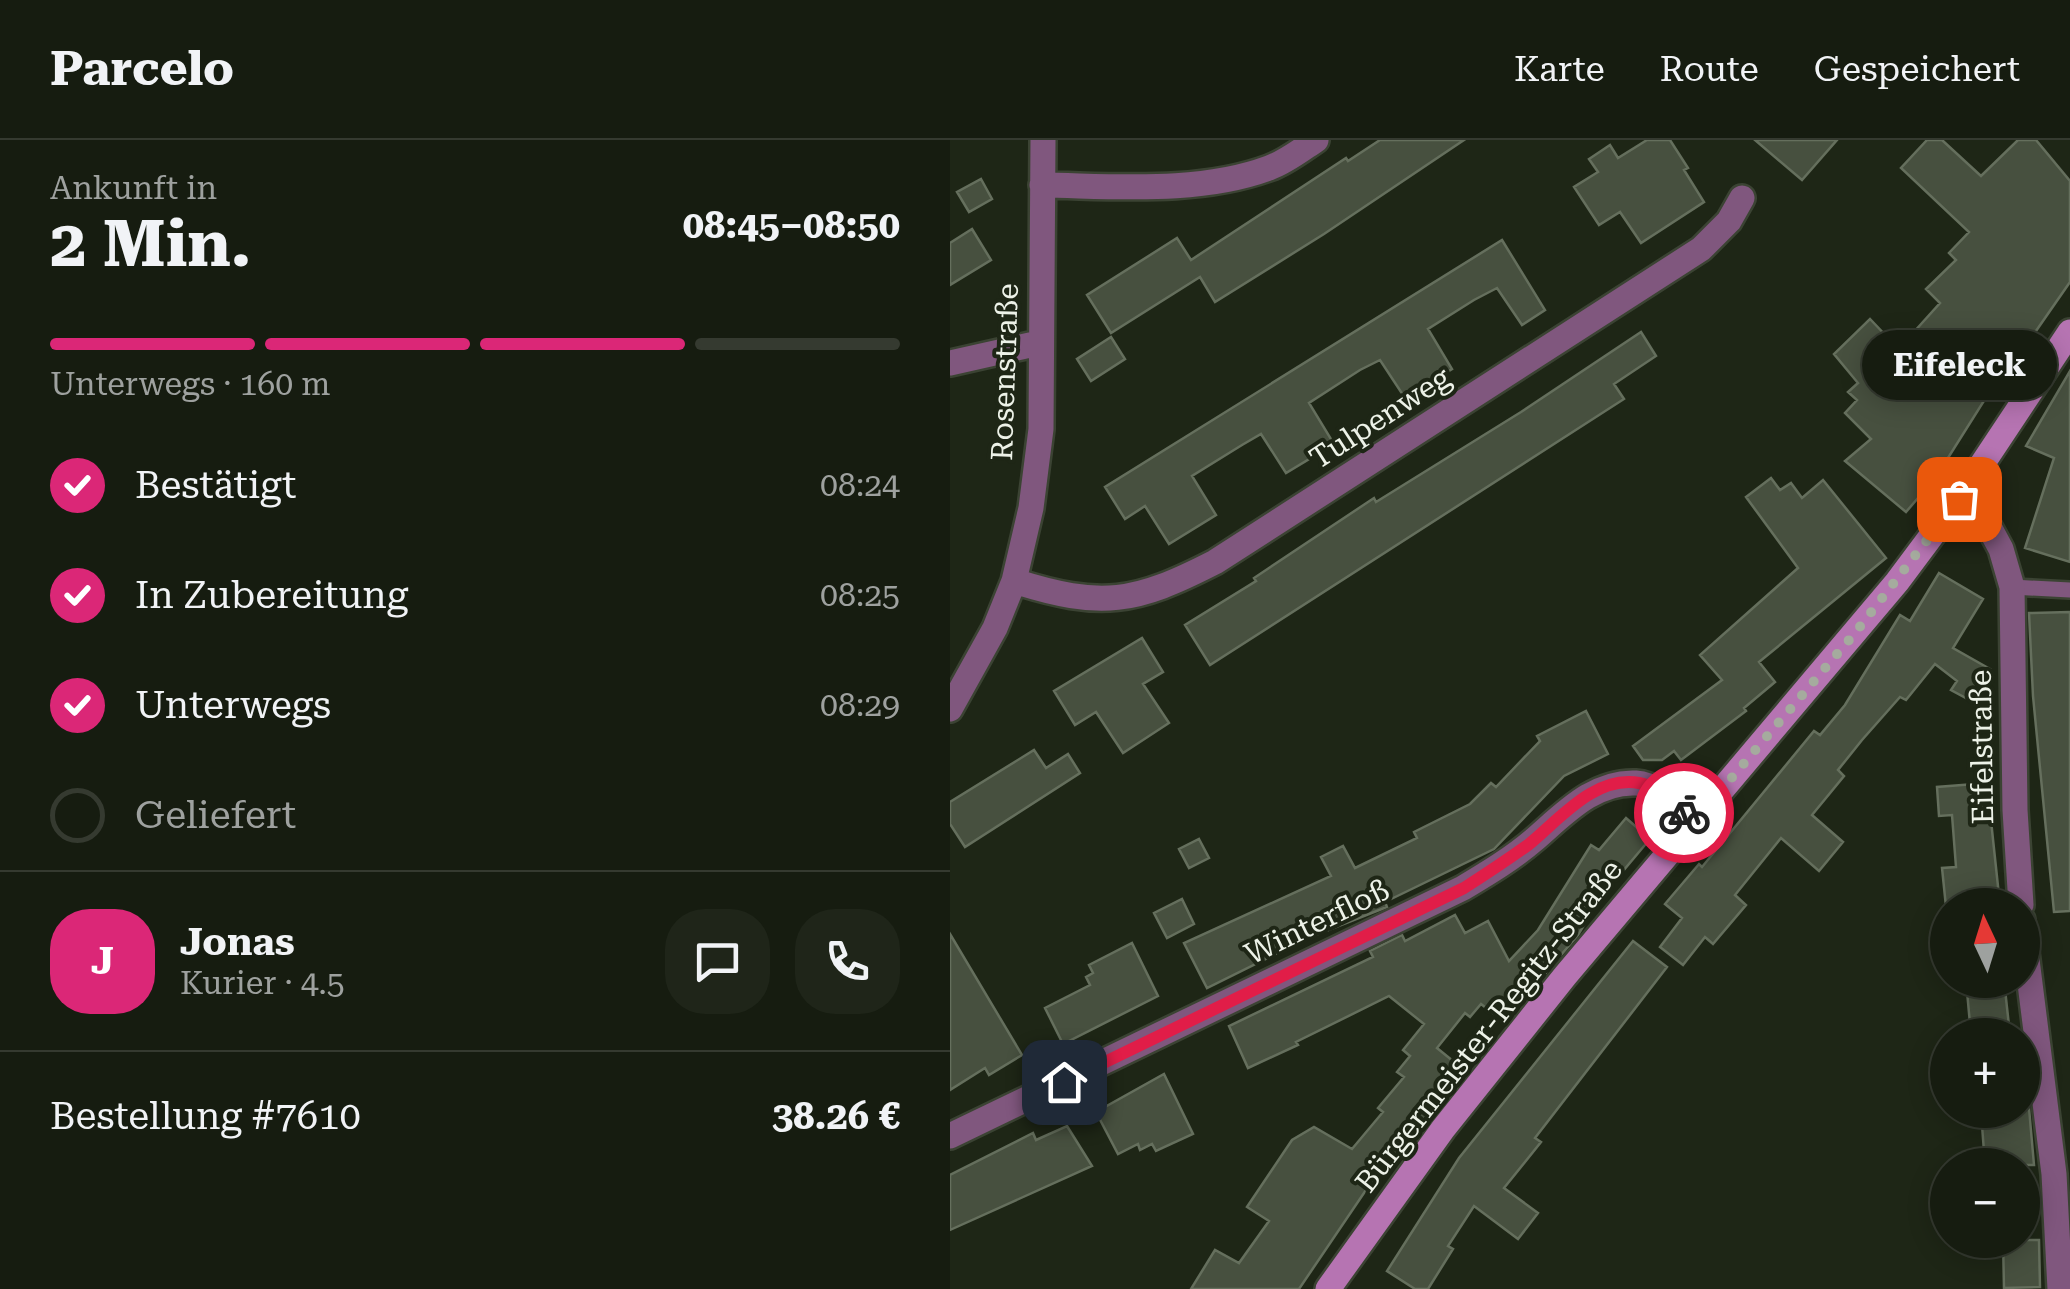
<!DOCTYPE html>
<html lang="de">
<meta charset="utf-8">
<style>
:root{--surface:#161c10;--page:#1f2519;--text:#f1f3f6;--muted:#9ea19f;--line:#353a30;--accent:#db2777}
body{margin:0;font-family:"Roboto Serif",serif;background:var(--page);color:var(--text);height:100vh;display:flex;flex-direction:column;font-size:38px;white-space:nowrap}
*{box-sizing:border-box;margin:0}
p{font-size:32px;color:var(--muted)}
.icon{flex:none;width:55px;height:55px;fill:none;stroke:currentColor;stroke-width:2;stroke-linecap:round;stroke-linejoin:round}
.map{position:relative;flex:1;overflow:hidden}
.side{display:flex;flex-direction:column;background:var(--surface);width:950px}
.side>*{flex:none}
.needle{width:65px;rotate:356deg}
.tools{position:absolute;left:980px;top:748px;display:grid;gap:20px}
.tools a{display:grid;place-items:center;width:110px;height:110px;border-radius:50%;background:var(--surface);box-shadow:0 5px 25px #0003,0 0 0 2px var(--line);font-size:50px}
.pin{position:absolute;display:grid;place-items:center;width:85px;height:85px;color:#fff;margin:-42px;border-radius:20px;box-shadow:0 5px 15px #0006}
.courier{position:absolute;display:grid;place-items:center;width:100px;height:100px;margin:-50px;border:8px solid #e11d48;border-radius:50%;background:#fff;color:#222;box-shadow:0 2px 12px #0007}
.bubble{position:absolute;height:70px;border-radius:35px;background:var(--surface);box-shadow:0 5px 25px #0003,0 0 0 2px var(--line);font-size:32px;font-weight:700;line-height:70px;text-align:center}
.summary em{font-style:normal;font-weight:700}
.summary div{display:flex;flex-direction:column-reverse}
.summary{display:flex;align-items:center;justify-content:space-between;height:170px;padding:0 50px}
h1{font-size:65px;font-weight:700;line-height:75px}
.bar{display:grid;grid-template-columns:repeat(4,1fr);gap:15px 10px;align-content:center;height:120px;padding:0 50px}
.bar i{height:12px;border-radius:8px;background:var(--line)}
.bar .selected{background:var(--accent)}
.bar p{grid-column:span 4}
.line{display:flex;align-items:center;gap:25px;padding:0 50px;border-top:2px solid var(--line)}
.line div{flex:1}
.round{display:grid;place-items:center;flex:none;width:105px;height:105px;border-radius:40px;background:var(--page)}
ol{padding:0 50px;list-style:none}
li{display:flex;align-items:center;gap:30px;height:110px}
li p{margin-inline-start:auto}
li .icon{padding:10px;border-radius:50%;background:var(--accent);color:#fff;stroke-width:4}
li:last-child{color:var(--muted)}
li i{width:55px;height:55px;border:5px solid var(--line);border-radius:50%}
header{display:flex;align-items:center;gap:60px;box-sizing:border-box;height:140px;padding:0 50px;background:var(--surface);border-bottom:2px solid var(--line)}
header strong{font-size:48px}
nav{display:flex;gap:55px;margin-inline-start:auto;font-size:35px}
main{display:flex;flex:1;min-height:0}
.map>svg:first-child{display:block}
.building{fill:#47503f;stroke:#656f5d;stroke-width:2.5}
.lines{fill:none;stroke-linecap:round;stroke-linejoin:round}
.lane-casing{stroke:#3b4333;stroke-width:20}
.street-casing{stroke:#3b4333;stroke-width:30}
.secondary-casing{stroke:#3b4333;stroke-width:30}
.lane{stroke:#80577e;stroke-width:15}
.street{stroke:#80577e;stroke-width:25}
.secondary{stroke:#b674b2;stroke-width:25}
.done{stroke:#a5ab9e;stroke-width:10;stroke-dasharray:0 18}
.route{stroke:#e11d48;stroke-width:12}
.labels{text-anchor:middle;stroke-width:8;stroke-linejoin:round;paint-order:stroke}
.street-label{font-size:30px;fill:#edf2e8;stroke:#1e2616}
</style>
<header>
<strong>Parcelo</strong>
<nav><a>Karte</a><a>Route</a><a>Gespeichert</a></nav>
</header>
<main>
<section class="side">
<div class="summary"><div><h1>2 Min.</h1><p>Ankunft in</p></div><em>08:45–08:50</em></div>
<div class="bar"><i class="selected"></i><i class="selected"></i><i class="selected"></i><i></i><p>Unterwegs · 160 m</p></div>
<ol>
<li><svg class="icon" aria-label="check" viewBox="0 0 24 24"><path d="M5 12l5 5 9-10"/></svg>Bestätigt<p>08:24</p></li>
<li><svg class="icon" aria-label="check" viewBox="0 0 24 24"><path d="M5 12l5 5 9-10"/></svg>In Zubereitung<p>08:25</p></li>
<li><svg class="icon" aria-label="check" viewBox="0 0 24 24"><path d="M5 12l5 5 9-10"/></svg>Unterwegs<p>08:29</p></li>
<li><i></i>Geliefert</li>
</ol>
<div class="line" style="height:180px"><b class="round" style="background:var(--accent);color:#fff">J</b><div><b>Jonas</b><p>Kurier · 4.5</p></div><a class="round"><svg class="icon" aria-label="chat" viewBox="0 0 24 24"><path d="M4 5h16v11H9l-5 4z"/></svg></a><a class="round"><svg class="icon" aria-label="phone" viewBox="0 0 24 24"><path d="M5 4h4l2 5-3 2q2 4 5 5l2-3 5 2v4C11 20 4 13 5 4z"/></svg></a></div>
<div class="line" style="height:130px"><div>Bestellung #7610</div><b>38.26 €</b></div>
</section>
<div class="map">
<svg width="1120" height="1149" viewBox="0 0 1120 1149">
<rect width="100%" height="100%" fill="#1e2616"/>
<path class="building" d="M430,0h84l-140,94 -109,68 -15,-25 -89,56 -24,-38 90,-57 14,22 155,-102 2,3z
M697,0h23l18,28 -4,2 20,32 -63,41 -21,-31 -21,13 -25,-38 24,-15 -9,-13 21,-14 8,13z
M805,0h82l-35,40z
M977,0h15l39,36 37,-36h18l34,41v101l-75,108 -3,-2 -56,89 -30,35 -61,-51 26,-22 -26,-26 12,-13 -9,-8 10,-9 -24,-29 36,-35 21,22 5,-3 7,6 37,-41 -14,-14 30,-29 -7,-7 20,-21 -68,-64z
M31,39l11,20 -23,13 -12,-20z
M22,89l19,31 -41,25v-42z
M552,100l43,70 -23,15 -25,-37 -23,12 -46,29 24,40 -47,29 -25,-38 -20,10 -51,33 25,41 -48,29 -25,-39 -19,11 -50,31 24,39 -47,29 -24,-38 -20,13 -20,-32z
M691,192l15,24 -42,28 10,15 -414,266 -25,-40 71,-44 -2,-3 120,-80 2,4 145,-90z
M161,197l14,22 -34,22 -14,-22z
M1120,231v191l-45,-14 29,-90 -28,-12z
M821,338l9,12 11,-7 11,15 21,-18 63,78 -127,104 16,20 -31,26 2,3 -65,49 -7,-9 -12,9h-19l-10,-14 89,-66 -22,-25 98,-87 -52,-71z
M989,433l44,26 -30,49 37,21 -13,35 -26,-14 6,-9 -22,-17 -29,36 -6,-3 -38,43 -24,30 6,6 -32,39 31,27 -24,29 -38,-33 -46,57 11,10 -33,39 -8,-7 -22,28 -23,-18 22,-29 -17,-14 34,-40 3,3 112,-136 6,4 25,-30 55,-90 10,6z
M1120,472v299l-16,1 -21,-216 -4,-83z
M192,498l21,34 -20,12 26,39 -46,30 -27,-41 -21,13 -21,-34z
M636,571l22,43 -44,22 -70,73 -109,53 2,5 -79,31 -101,50 -23,-45 147,-67 -10,-19 22,-11 12,22 62,-30 -3,-6 56,-28 21,-21 5,4 44,-46 -3,-5z
M84,610l12,18 22,-14 12,19 -115,74 -15,-23v-22z
M1037,643l13,122 -54,2 -4,-39 14,-1 -4,-52 -13,1 -2,-29z
M676,678l24,21 -27,32 -4,-3 -41,67 -74,87 -23,-18 -11,13 -5,-4 -28,35 27,22 -96,117 -69,102h-108l24,-39 24,13 30,-42 -22,-14 45,-67 22,-13 38,22 31,-37 -5,-4 26,-31 -7,-5 13,-16 -7,-6 21,-26 -35,-28 -93,46 2,3 -50,23 -19,-42 144,-69 -3,-6 32,-16 3,6 50,-26 10,18 23,-12 21,40 29,-31 53,-85 8,5z
M249,699l10,19 -20,10 -10,-19z
M232,759l12,25 -27,14 -13,-25z
M0,794l72,121 -33,20 -4,-7 -35,22z
M683,801l34,26 -132,171 6,4 -37,46 34,25 -20,26 -44,-33 -26,40 5,3 -25,40h-13l-28,-18 72,-113z
M182,803l26,53 -95,48 -18,-36 45,-23 -4,-8 7,-4 -4,-8z
M1016,840h38l6,55h-39z
M214,934l29,60 -37,17 -4,-7 -12,6 -2,-6 -20,10 -22,-42z
M1079,968l5,57h-49l-4,-53z
M117,986l25,40 -142,64v-55l83,-42 3,7z
M1053,1100h36l1,47 -36,1z"/>
<g class="lines">
<g class="lane-casing">
<path id="lane" d="M1062,447l58,3"/>
</g>
<g class="street-casing">
<path id="street" d="M92,45c73,1 157,9 227,-17 17,-6 32,-18 47,-28
M0,223l89,-20
M1009,359l28,24 14,26 11,38 3,223 6,95
M64,441c88,28 121,22 201,-19l486,-313 28,-28 13,-23
M0,569l45,-81 19,-47 17,-73 10,-79 2,-289
M1072,780l32,254 6,115
M0,996l513,-248c25,-15 50,-30 72,-49 29,-25 59,-58 101,-56 22,1 42,25 58,39"/>
</g>
<g class="secondary-casing">
<path id="secondary" d="M378,1149l115,-160 122,-153 332,-394 62,-83 111,-167"/>
</g>
<use href="#lane" class="lane"/>
<use href="#street" class="street"/>
<use href="#secondary" class="secondary"/>
</g>
<g class="lines">
<path class="done" d="M734,673l10,9 161,-189 104,-134"/>
<path class="route" d="M114,942l400,-194c22,-14 43,-28 64,-43 30,-24 66,-70 111,-62 17,3 32,19 45,30"/>
</g>
<g class="labels">
<g class="street-label">
<text transform="translate(55 232) rotate(-88)" y="10">Rosenstraße</text>
<text transform="translate(430 278) rotate(-33)" y="10">Tulpenweg</text>
<text transform="translate(1032 607) rotate(-91)" y="10">Eifelstraße</text>
<text transform="translate(367 782) rotate(-26)" y="10">Winterfloß</text>
<text transform="translate(539 886) rotate(-52)" y="10">Bürgermeister-Regitz-Straße</text>
</g>
</g>
</svg>
<div class="tools">
<a><svg class="needle" viewBox="-14 -14 28 28"><path d="M0-13l5 13h-10z" fill="#e53935"/><path d="M0 13l5-13h-10z" fill="#9ea19f"/></svg></a>
<a>+</a>
<a>−</a>
</div>
<div class="pin" style="left:1009px;top:359px;background:#ea580c"><svg class="icon" aria-label="bag" viewBox="0 0 24 24"><path d="M5 8h14l-1 12H6zM9 8a3 3 0 0 1 6 0"/></svg></div>
<div class="pin" style="left:114px;top:942px;background:#1f2937"><svg class="icon" aria-label="home" viewBox="0 0 24 24"><path d="M3 11l9-7 9 7M6 9v11h12V9"/></svg></div>
<div class="courier" style="left:734px;top:673px"><svg class="icon" aria-label="bike" viewBox="0 0 24 24"><circle cx="6" cy="16" r="4"/><circle cx="18" cy="16" r="4"/><path d="M6 16l4-8h5l3 8M10 8l3 8H6M13 5h3"/></svg></div>
<div class="bubble" style="left:912px;top:190px;width:195px">Eifeleck</div>
</div>
</main>
